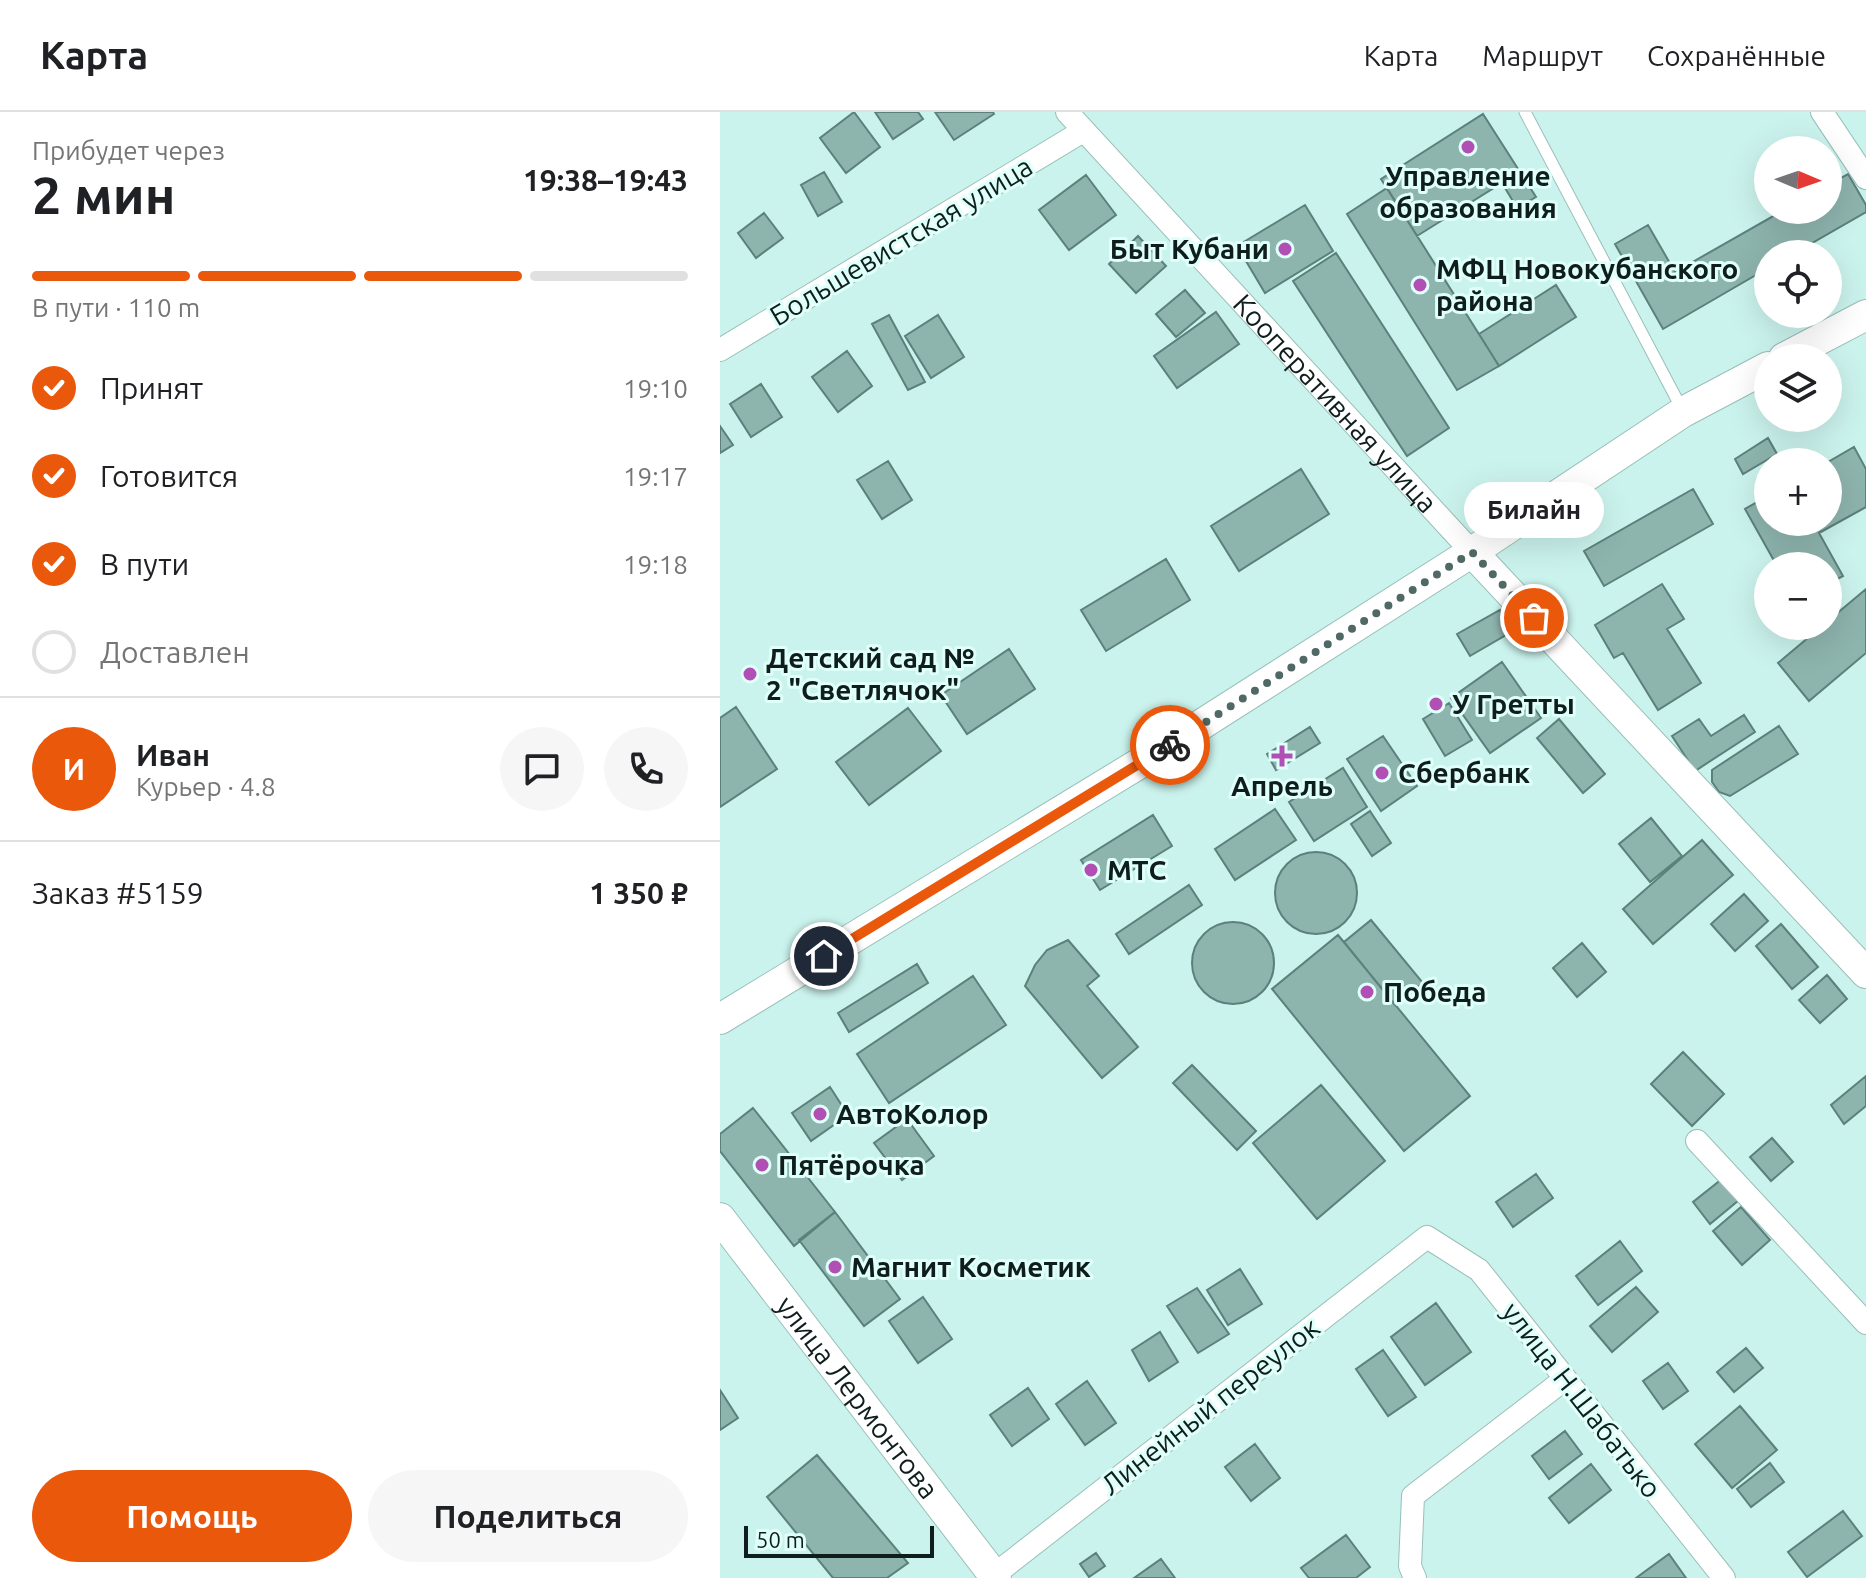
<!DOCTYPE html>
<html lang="ru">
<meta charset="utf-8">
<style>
:root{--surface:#fff;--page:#f6f6f6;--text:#202124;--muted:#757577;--line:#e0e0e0;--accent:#ea580c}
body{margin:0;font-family:Ubuntu,sans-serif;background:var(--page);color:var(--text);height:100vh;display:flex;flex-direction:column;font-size:30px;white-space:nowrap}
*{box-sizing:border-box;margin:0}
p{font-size:26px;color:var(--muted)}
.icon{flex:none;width:44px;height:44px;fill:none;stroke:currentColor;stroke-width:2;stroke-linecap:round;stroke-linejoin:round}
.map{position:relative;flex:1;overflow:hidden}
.details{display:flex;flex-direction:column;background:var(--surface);width:720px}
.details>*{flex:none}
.needle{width:52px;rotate:92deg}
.controls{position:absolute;left:1034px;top:24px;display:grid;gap:16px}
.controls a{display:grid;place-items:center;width:88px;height:88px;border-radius:50%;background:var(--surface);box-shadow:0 8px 32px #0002;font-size:40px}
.scale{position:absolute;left:24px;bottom:20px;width:190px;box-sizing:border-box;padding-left:8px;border:4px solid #0f1e1c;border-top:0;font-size:22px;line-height:28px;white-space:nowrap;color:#0f1e1c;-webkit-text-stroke:6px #dffffa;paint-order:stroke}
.pin{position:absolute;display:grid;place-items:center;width:68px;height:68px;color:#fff;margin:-34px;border:4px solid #fff;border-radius:50%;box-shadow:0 2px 8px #0007}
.courier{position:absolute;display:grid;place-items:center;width:80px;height:80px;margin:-40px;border:6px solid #ea580c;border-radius:50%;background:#fff;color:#222;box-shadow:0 2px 10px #0007}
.bubble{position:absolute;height:56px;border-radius:28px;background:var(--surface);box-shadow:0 8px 32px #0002;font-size:26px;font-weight:700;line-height:56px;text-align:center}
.summary em{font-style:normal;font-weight:700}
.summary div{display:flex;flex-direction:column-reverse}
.summary{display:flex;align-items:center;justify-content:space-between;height:136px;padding:0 32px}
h1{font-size:52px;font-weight:700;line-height:60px}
.bar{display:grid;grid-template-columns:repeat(4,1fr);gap:12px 8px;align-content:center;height:96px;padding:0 32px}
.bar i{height:10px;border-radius:6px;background:var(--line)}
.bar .current{background:var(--accent)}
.bar p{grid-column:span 4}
.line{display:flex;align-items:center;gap:20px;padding:0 32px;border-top:2px solid var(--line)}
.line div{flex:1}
.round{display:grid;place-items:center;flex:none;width:84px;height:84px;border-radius:42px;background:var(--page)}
ol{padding:0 32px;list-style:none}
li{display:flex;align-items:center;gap:24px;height:88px}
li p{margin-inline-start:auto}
li .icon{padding:8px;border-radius:50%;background:var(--accent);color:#fff;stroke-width:4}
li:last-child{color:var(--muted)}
li i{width:44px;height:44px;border:4px solid var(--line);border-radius:50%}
.action{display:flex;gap:16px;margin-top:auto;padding:16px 32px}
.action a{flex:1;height:92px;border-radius:48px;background:var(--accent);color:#fff;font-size:32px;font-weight:700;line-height:92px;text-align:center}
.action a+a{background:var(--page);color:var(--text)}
header{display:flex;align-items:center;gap:48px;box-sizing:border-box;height:112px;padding:0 40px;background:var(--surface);border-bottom:2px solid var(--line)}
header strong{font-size:38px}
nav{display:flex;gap:44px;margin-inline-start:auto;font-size:28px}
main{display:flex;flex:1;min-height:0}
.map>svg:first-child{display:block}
.building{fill:#8eb4ae;stroke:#5c817c;stroke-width:2}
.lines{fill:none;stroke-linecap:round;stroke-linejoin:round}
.lane-casing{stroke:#99bfb9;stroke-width:13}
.street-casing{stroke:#99bfb9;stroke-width:24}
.secondary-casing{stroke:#99bfb9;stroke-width:32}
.lane{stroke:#fff;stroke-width:11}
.street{stroke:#fff;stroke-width:22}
.secondary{stroke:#fff;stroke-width:30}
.done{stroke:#516965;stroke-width:8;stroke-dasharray:0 14.4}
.route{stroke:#ea580c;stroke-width:10}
.poi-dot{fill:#b24fb5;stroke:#dffffa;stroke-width:3}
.labels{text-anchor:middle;stroke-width:6;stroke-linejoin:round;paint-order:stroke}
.poi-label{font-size:28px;font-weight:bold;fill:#0f1e1c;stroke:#dffffa;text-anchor:start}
.street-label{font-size:28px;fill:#0f1e1c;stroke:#dffffa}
</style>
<header>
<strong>Карта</strong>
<nav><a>Карта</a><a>Маршрут</a><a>Сохранённые</a></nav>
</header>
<main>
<section class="details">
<div class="summary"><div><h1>2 мин</h1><p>Прибудет через</p></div><em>19:38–19:43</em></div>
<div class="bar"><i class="current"></i><i class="current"></i><i class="current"></i><i></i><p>В пути · 110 m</p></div>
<ol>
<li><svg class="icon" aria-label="check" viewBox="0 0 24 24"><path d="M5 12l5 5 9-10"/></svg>Принят<p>19:10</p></li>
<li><svg class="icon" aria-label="check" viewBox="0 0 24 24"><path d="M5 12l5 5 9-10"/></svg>Готовится<p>19:17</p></li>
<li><svg class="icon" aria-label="check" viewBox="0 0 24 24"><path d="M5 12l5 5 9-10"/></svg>В пути<p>19:18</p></li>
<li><i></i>Доставлен</li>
</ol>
<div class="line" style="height:144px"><b class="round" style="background:var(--accent);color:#fff">И</b><div><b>Иван</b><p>Курьер · 4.8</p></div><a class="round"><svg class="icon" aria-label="chat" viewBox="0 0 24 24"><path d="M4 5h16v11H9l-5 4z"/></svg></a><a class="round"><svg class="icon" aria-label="phone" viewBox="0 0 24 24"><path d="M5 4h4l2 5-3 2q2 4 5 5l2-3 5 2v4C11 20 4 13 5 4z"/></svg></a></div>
<div class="line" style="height:104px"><div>Заказ #5159</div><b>1 350 ₽</b></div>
<div class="action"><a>Помощь</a><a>Поделиться</a></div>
</section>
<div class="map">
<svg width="1146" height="1466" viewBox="0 0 1146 1466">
<rect width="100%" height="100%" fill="#cbf3ed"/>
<path class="building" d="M134,0l26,35 -34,26 -26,-35z
M155,0h43l5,7 -30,20z
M215,0h58l1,2 -40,26z
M763,2l53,83 -19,11 -15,-25 -85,53 -36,-57z
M104,60l18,30 -24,14 -17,-31z
M1128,62l18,31v7l-73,42h-25v14l-105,61 -48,-85 33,-19 27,47 109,-62h44v-25z
M366,63l30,40 -47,35 -30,-40z
M667,76l112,178 -42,24 -110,-176z
M585,93l28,46 -68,42 -28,-47z
M44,101l19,25 -27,20 -18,-25z
M418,124l28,30 -30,27 -27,-29z
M616,141l113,175 -42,28 -114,-175z
M836,173l20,32 -77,49 -20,-32z
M465,178l20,23 -29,24 -20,-23z
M496,200l23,32 -62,44 -23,-32z
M169,203l36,67 -17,8 -36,-66z
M218,203l26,42 -33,21 -26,-42z
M127,239l25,35 -34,26 -26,-35z
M41,272l21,33 -31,20 -21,-33z
M0,314l13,19 -13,8z
M1048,326l9,16 -34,20 -8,-15z
M1134,335l12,22v38l-47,26 24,43 -15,8v-18h-51l-32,-57 23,-13v26h60v-60z
M168,349l24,39 -30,19 -25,-39z
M581,357l28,45 -90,57 -28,-45z
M973,377l20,35 -109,62 -20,-35z
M446,447l24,41 -84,51 -25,-41z
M942,472l22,35 -17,10 34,54 -43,27 -35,-57 -9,5 -19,-33z
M1146,477v64l-57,48 -31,-38 44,-37h6v-5z
M780,498l11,22 -41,24 -13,-22z
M289,537l26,40 -68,45 -26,-39z
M782,550l39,56 -51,35 -39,-55z
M729,591l23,37 -27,16 -22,-37z
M16,595l41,62 -57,38v-89z
M188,596l33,43 -72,54 -33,-43z
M1024,603l11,17 -60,39 -23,-35 27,-17 12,17z
M839,607l46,55 -22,19 -46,-55z
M1059,614l19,28 -68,42 -11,-4 -7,-10v-12z
M590,615l10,16 -44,27 -9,-16z
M663,624l34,50 -36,25 -34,-52z
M623,656l24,39 -53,34 -25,-39z
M555,697l21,31 -61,40 -20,-31z
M650,699l21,32 -19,13 -21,-32z
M433,703l19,31 -72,44 -19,-30z
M931,706l31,38 -32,26 -31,-38z
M982,728l31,35 -80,69 -30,-35z
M555 781a41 41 0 1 1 82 0a41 41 0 1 1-82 0Z
M469,773l13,20 -73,49 -13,-20z
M1024,782l24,27 -33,30 -24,-27z
M651,808l52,63 -28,22 -51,-63z
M472 851a41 41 0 1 1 82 0a41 41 0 1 1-82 0Z
M1061,812l37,43 -26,22 -36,-43z
M618,823l132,161 -66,55 -132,-162z
M348,828l31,36 -12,10 51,61 -36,31 -77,-92 10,-21 12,-15z
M862,831l24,29 -29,25 -24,-29z
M197,852l11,19 -79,49 -11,-19z
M1107,863l20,24 -27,24 -21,-23z
M253,864l33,49 -117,78 -32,-49z
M963,940l41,42 -32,32 -41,-42z
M472,953l64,66 -19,19 -64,-67z
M1146,964v30l-22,18 -13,-19z
M601,973l64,76 -68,58 -64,-76z
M110,975l18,28 -37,26 -19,-28z
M33,996l82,104 -41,34 -74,-95v-17z
M187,1007l27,37 -32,24 -28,-37z
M1052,1026l21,24 -22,19 -21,-24z
M816,1062l17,24 -40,29 -17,-25z
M1002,1067l17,21 -29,24 -17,-22z
M1021,1095l29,33 -28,25 -29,-34z
M115,1100l65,87 -36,27 -65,-86z
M900,1129l22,30 -44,34 -22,-29z
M520,1157l22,35 -34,21 -21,-35z
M916,1175l22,25 -46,40 -22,-26z
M477,1176l32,46 -31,19 -31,-47z
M203,1185l29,42 -34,24 -29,-42z
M716,1191l35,49 -46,33 -34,-48z
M440,1220l18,30 -29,19 -17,-31z
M1026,1236l17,20 -29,24 -17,-20z
M663,1238l33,47 -28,19 -32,-47z
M948,1251l20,28 -25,18 -20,-28z
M367,1269l29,42 -31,22 -29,-41z
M308,1276l21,31 -37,27 -22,-31z
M0,1278l18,28 -18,12z
M1020,1294l37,44 -45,38 -37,-44z
M845,1319l17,23 -33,25 -17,-23z
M535,1332l25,34 -29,23 -26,-34z
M97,1343l91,108 -21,15h-54l-66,-81z
M1050,1351l14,19 -33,25 -14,-18z
M871,1352l20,26 -42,33 -20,-25z
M1123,1399l19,25 -55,41 -19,-25z
M626,1423l24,32 -14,11h-47l-8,-10z
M376,1441l9,13 -16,11 -9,-13z
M949,1442l17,24h-50z
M441,1447l14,19h-41z"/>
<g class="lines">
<g class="lane-casing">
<path id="lane" d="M805,0l158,299"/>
</g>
<g class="street-casing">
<g id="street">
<path id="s1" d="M347,0l405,440"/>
<path d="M1102,0l44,66"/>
<path d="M0,238l363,-219"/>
<path d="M977,1029l169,182"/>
<path d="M274,1463l433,-338 52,33 245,308"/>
<path d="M695,1466l-5,-12 3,-70 152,-117"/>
</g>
</g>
<g class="secondary-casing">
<g id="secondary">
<path d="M1064,246l82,-43"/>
<path d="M752,440l394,421"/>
<path d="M0,907l443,-270 309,-197 211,-140 85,-45"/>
<path id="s2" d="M0,1106l276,360"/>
</g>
</g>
<use href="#lane" class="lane"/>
<use href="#street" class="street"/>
<use href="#secondary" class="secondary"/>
</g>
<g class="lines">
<path class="done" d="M450,633l302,-193 62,66"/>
<path class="route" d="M104,844l346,-211"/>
</g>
<g class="poi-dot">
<circle cx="748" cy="35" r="8"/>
<circle cx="565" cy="137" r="8"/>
<circle cx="700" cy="173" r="8"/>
<circle cx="30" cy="562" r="8"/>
<circle cx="716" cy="592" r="8"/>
<path d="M558 632h8v8h8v8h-8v8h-8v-8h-8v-8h8z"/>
<circle cx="662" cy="661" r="8"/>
<circle cx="371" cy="758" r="8"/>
<circle cx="647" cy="880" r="8"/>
<circle cx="100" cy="1002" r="8"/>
<circle cx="42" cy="1053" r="8"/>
<circle cx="115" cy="1155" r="8"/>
</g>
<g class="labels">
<g class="poi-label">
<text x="748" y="74" text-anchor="middle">Управление<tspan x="748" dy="32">образования</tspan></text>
<text x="549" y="147" text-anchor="end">Быт Кубани</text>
<text x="716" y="167">МФЦ Новокубанского<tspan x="716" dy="32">района</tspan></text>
<text x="46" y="556">Детский сад №<tspan x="46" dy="32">2 "Светлячок"</tspan></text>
<text x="732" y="602">У Гретты</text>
<text x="678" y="671">Сбербанк</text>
<text x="562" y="684" text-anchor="middle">Апрель</text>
<text x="387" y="768">МТС</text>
<text x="663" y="890">Победа</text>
<text x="116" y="1012">АвтоКолор</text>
<text x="58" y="1063">Пятёрочка</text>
<text x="131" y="1165">Магнит Косметик</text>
</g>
<g class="street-label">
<text transform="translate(181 129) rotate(-31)" y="10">Большевистская улица</text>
<text dy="10" stroke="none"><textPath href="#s1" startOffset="396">Кооперативная улица</textPath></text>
<text dy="10" stroke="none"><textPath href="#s2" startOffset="226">улица Лермонтова</textPath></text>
<text transform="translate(862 1288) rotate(52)" y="10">улица Н.Шабатько</text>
<text transform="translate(490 1294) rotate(-38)" y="10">Линейный переулок</text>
</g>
</g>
</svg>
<div class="controls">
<a><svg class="needle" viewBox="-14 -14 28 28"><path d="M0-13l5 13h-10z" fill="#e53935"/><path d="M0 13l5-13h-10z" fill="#757577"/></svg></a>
<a><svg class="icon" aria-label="locate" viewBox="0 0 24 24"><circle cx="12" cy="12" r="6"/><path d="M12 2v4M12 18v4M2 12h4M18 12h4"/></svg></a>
<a><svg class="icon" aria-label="layers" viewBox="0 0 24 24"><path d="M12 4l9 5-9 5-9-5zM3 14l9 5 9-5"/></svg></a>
<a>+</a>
<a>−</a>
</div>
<div class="scale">50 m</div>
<div class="pin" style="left:814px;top:506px;background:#ea580c"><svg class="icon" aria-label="bag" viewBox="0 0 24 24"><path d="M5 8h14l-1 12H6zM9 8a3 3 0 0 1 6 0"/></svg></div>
<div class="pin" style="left:104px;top:844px;background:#1f2937"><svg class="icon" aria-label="home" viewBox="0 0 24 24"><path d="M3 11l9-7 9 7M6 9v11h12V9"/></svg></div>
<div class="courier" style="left:450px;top:633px"><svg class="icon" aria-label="bike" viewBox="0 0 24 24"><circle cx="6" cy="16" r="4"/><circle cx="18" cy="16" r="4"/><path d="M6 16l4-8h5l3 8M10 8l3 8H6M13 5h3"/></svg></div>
<div class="bubble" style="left:744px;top:370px;width:140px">Билайн</div>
</div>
</main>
